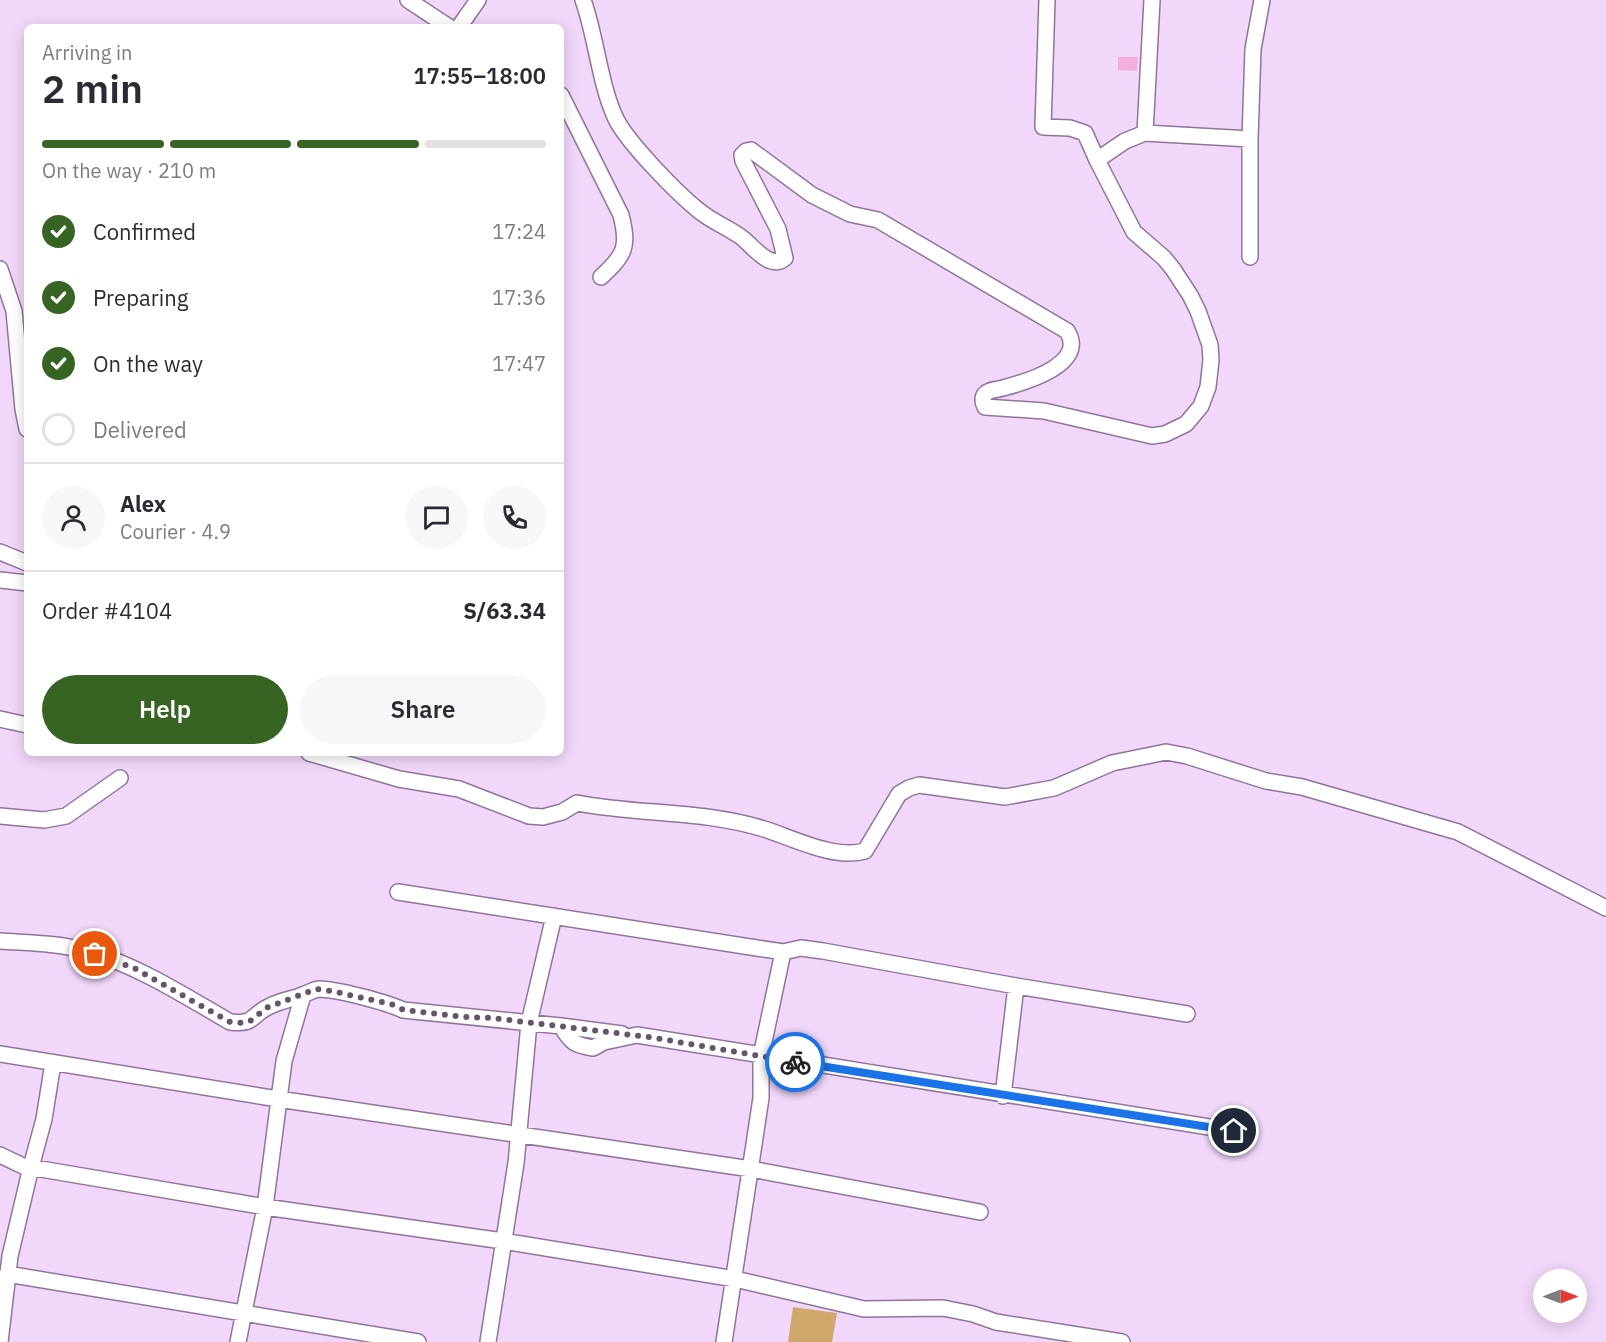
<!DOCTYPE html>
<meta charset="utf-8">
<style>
:root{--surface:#fff;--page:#f7f7f7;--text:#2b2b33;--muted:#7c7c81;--line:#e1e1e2;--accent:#376422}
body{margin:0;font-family:"IBM Plex Sans",sans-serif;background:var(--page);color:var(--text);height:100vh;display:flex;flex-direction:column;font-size:22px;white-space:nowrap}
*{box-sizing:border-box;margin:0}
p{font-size:20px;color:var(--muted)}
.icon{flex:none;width:33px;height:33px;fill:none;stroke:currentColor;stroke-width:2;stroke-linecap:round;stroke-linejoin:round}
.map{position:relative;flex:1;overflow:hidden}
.drawer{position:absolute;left:24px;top:24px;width:540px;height:732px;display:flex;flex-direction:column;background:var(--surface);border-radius:9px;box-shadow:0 3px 15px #0003}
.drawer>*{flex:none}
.needle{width:39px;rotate:90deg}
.controls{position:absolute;left:1533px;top:1269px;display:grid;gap:12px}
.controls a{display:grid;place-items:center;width:54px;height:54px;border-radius:50%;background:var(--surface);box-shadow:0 3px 15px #0003;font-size:30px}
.pin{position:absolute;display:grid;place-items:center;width:51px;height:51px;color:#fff;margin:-26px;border:3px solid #fff;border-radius:50%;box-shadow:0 2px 6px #0007}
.courier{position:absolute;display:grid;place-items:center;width:60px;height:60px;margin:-30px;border:4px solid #1a73e8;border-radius:50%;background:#fff;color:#222;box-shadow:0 2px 8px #0007}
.summary em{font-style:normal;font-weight:600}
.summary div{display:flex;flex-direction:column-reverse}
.summary{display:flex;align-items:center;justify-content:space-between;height:102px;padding:0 18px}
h1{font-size:39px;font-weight:600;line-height:45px}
.bar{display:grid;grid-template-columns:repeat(4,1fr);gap:9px 6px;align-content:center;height:72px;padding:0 18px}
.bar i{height:8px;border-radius:4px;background:var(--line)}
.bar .current{background:var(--accent)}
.bar p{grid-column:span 4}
.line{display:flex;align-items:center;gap:15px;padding:0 18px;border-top:2px solid var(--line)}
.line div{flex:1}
.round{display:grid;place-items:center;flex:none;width:63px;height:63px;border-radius:32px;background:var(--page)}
ol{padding:0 18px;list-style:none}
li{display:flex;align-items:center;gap:18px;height:66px}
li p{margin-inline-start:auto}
li .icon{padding:6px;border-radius:50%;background:var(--accent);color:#fff;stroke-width:4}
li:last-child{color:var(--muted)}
li i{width:33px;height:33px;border:3px solid var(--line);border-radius:50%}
.primary-button{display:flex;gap:12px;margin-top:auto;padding:12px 18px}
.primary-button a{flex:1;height:69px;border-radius:36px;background:var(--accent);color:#fff;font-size:24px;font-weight:600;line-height:69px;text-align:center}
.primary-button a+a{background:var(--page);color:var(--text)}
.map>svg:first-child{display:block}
.green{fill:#d1a86b}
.building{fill:#f3aee0}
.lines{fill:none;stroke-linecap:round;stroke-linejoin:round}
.minor-casing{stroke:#91749b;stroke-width:18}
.minor{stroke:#fff;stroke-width:15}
.done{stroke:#65556a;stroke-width:6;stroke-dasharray:0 10.8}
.route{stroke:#1a73e8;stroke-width:8}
</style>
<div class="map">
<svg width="1606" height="1342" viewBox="0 0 1606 1342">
<rect width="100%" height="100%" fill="#f1d8fa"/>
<path class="green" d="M793,1307l44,6 -5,29h-44z"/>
<path class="building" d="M1118,57h20l-1,14 -19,-1z"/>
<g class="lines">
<g class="minor-casing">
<path id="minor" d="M408,0l41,27
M583,0c13,36 17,86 33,119 12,24 60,73 82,91 13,11 29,17 43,27 11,8 29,34 44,21l-7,-29 -35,-68 -1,-6 4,-4 5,-1 61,45 38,19 28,6 189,111c21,33 -41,51 -64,57 -6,2 -14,1 -18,6 -3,4 -2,9 0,13l59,4 108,25 13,-2 21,-10 15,-18 7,-19 3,-27 -1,-15 -12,-34 -8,-16 -17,-26 -9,-11 -30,-26 -37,-72
M1047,0l-4,127 27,1 15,5 12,27 28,-19 20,-8 105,6
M459,27l19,-27
M561,95l60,120c8,32 4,40 -20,62
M1145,133l7,-133
M1250,257v-118l3,-90 9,-49
M0,269l14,42 9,98 4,20
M0,552l27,11
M0,580l27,3
M0,719l27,6
M309,753l90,26 60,10 70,27 14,1 19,-5 15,-9c62,12 126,7 187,26 29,9 71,31 101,22l34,-57 10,-6 10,-3 86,12 49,-9 58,-25 54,-11 21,4 79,25 36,6 156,45 148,76
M0,816l44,4 22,-4 54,-38
M398,892l385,60 18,-4 22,3 193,35 171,28
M0,941c28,2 56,2 83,9 53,14 100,45 147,72 26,3 20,-7 40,-16 12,-6 24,-7 35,-12 5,-2 9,-4 13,-5 18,0 68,13 85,21l158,16c10,17 14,19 32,22l11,-6 33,-7 597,96
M561,1026l61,8
M0,1054l278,45 473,70 229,43
M1003,1096l13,-110
M0,1155l23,11 242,41 238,34 232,38 129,30 79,-1 30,6 23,8 126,20
M7,1274l411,68
M0,1342l10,-86 21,-89 13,-48 9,-56
M238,1342l27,-135 19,-146 19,-66
M488,1342l28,-179 13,-140 25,-107
M724,1342l37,-244v-42l22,-104"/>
</g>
<use href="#minor" class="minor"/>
</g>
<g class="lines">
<path class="done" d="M95,954l39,14 96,54 13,1 9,-3 14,-12 50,-19 15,2 60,13 13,6 61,7 27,1 157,19 146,25"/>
<path class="route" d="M795,1062l439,69"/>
</g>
</svg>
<div class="controls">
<a><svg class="needle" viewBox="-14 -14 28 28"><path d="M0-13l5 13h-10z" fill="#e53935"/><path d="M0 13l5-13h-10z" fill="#7c7c81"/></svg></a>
</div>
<div class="pin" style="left:95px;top:954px;background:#ea580c"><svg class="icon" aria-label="bag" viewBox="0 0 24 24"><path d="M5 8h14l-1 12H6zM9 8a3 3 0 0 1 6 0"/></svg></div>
<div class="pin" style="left:1234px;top:1131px;background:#1f2937"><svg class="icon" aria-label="home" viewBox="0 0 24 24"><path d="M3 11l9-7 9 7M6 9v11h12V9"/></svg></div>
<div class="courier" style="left:795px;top:1062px"><svg class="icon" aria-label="bike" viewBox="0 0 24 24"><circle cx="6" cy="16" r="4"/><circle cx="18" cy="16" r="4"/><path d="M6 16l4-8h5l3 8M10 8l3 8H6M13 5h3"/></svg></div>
<section class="drawer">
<div class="summary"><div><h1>2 min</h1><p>Arriving in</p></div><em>17:55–18:00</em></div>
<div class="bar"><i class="current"></i><i class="current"></i><i class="current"></i><i></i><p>On the way · 210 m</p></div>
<ol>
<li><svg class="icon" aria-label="check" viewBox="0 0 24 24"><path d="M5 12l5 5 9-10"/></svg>Confirmed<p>17:24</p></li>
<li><svg class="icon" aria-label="check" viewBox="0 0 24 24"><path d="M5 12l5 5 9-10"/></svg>Preparing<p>17:36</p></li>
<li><svg class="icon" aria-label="check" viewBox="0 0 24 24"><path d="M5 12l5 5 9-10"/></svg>On the way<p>17:47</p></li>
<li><i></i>Delivered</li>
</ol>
<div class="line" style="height:108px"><a class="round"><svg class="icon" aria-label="person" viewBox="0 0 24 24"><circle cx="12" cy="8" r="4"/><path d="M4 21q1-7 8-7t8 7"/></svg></a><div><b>Alex</b><p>Courier · 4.9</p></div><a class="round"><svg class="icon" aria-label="chat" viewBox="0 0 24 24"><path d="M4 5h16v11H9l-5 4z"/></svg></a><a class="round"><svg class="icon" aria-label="phone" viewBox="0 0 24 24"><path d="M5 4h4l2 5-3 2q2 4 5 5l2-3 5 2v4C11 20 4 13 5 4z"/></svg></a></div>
<div class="line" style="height:78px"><div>Order #4104</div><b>S/63.34</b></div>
<div class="primary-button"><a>Help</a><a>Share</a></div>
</section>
</div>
